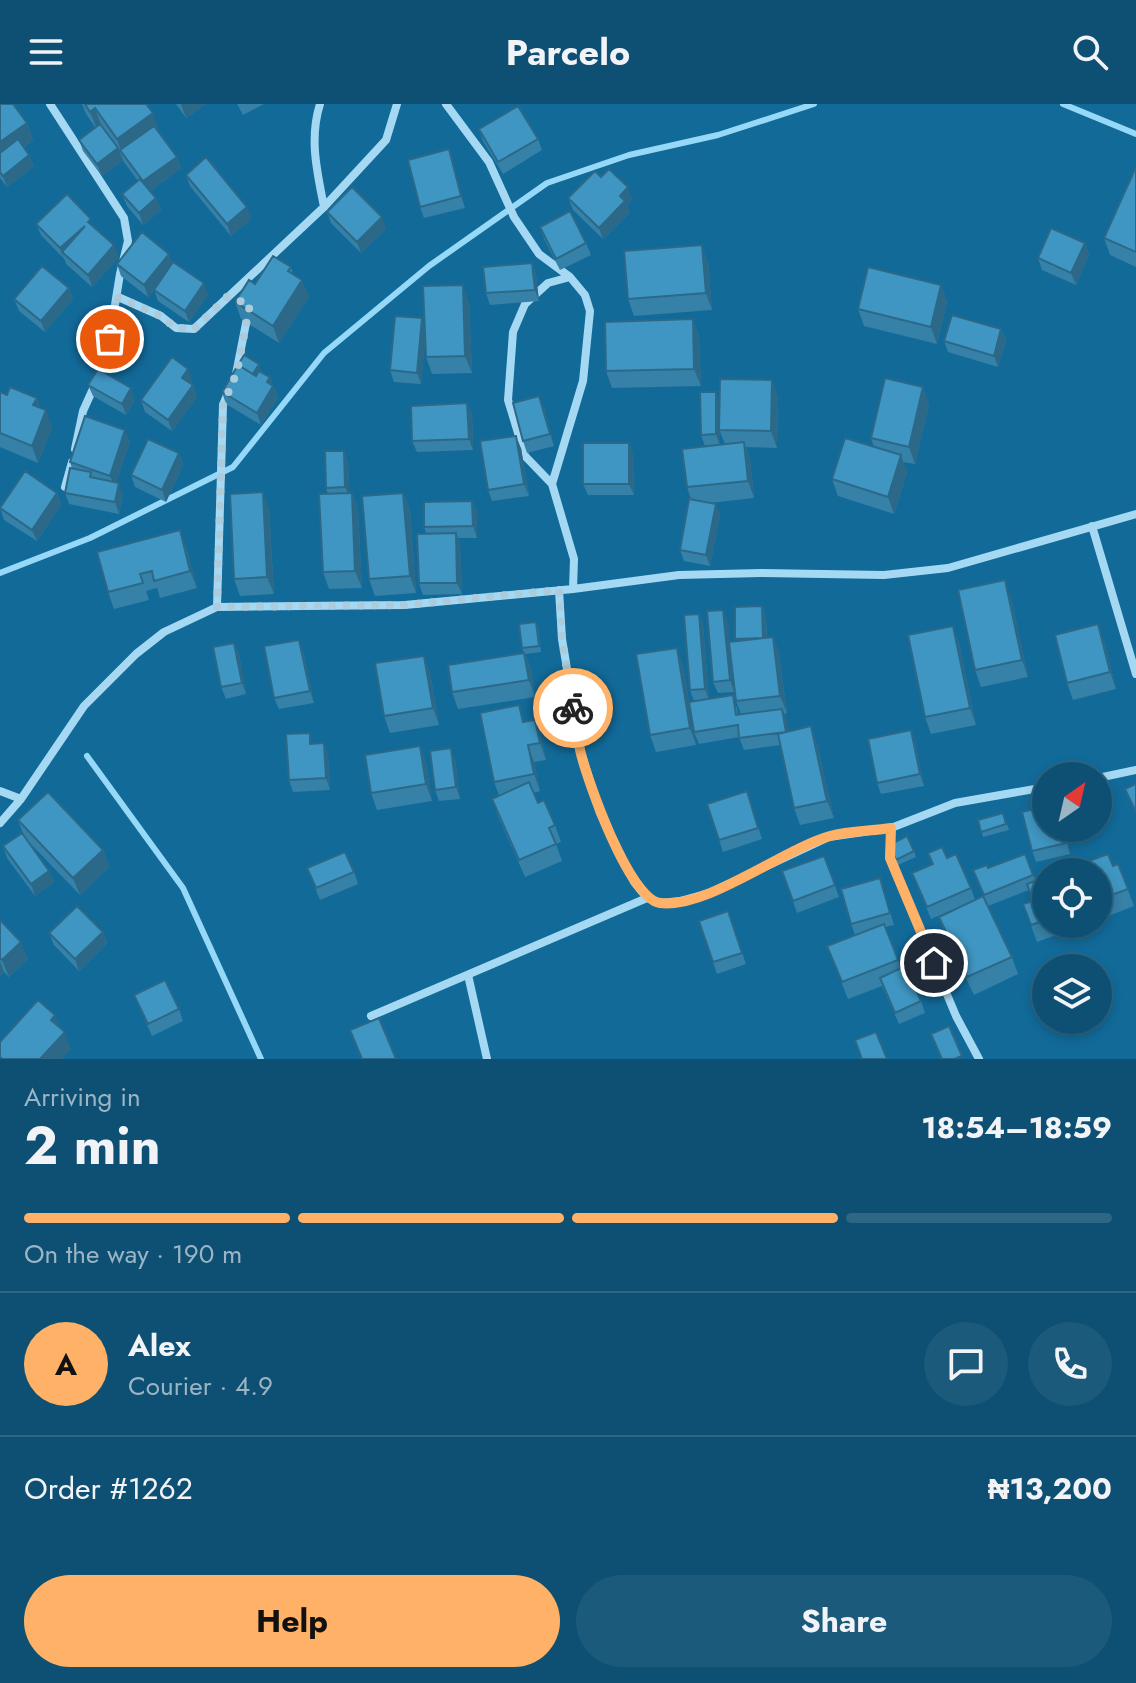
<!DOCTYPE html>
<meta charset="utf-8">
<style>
:root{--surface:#0e5073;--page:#1c5a7b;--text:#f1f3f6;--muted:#9bb5c4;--line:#2e6785;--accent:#ffb267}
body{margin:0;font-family:Jost,sans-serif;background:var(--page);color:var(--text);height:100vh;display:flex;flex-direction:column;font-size:30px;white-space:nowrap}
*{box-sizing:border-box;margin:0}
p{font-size:26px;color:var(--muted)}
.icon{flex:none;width:44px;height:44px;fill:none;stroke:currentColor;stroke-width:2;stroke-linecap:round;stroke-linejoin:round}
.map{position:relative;height:955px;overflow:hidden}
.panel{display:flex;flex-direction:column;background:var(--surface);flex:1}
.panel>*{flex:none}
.needle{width:52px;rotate:34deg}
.controls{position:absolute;left:1032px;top:658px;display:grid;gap:16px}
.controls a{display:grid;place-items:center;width:80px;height:80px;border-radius:50%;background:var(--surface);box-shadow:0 4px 12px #0003,0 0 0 2px var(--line);font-size:40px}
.pin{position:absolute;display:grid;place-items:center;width:68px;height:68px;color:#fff;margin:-34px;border:4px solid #fff;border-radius:50%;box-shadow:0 2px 8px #0007}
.courier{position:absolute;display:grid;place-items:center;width:80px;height:80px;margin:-40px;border:6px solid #ffb267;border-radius:50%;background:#fff;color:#222;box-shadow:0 2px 10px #0007}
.headline em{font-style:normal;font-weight:700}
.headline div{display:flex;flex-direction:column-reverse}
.headline{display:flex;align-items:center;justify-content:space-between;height:136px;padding:0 24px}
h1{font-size:52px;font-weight:700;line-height:60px}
.bar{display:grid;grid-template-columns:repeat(4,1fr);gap:12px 8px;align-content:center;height:96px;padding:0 24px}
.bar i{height:10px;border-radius:6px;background:var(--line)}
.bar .on{background:var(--accent)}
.bar p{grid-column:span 4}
.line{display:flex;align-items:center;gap:20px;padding:0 24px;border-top:2px solid var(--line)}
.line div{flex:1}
.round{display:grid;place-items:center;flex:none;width:84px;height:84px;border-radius:42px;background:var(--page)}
.primary-button{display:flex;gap:16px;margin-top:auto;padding:16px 24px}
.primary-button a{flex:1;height:92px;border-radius:48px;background:var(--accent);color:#111;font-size:32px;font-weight:700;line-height:92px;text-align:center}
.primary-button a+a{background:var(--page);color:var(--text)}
header{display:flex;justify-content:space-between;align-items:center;height:104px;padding:0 24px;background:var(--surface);font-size:36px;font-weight:700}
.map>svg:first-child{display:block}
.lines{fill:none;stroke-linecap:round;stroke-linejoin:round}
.stream{stroke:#96d8f7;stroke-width:6}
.street{stroke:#a5d9f3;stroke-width:8}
.wall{fill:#3681a7;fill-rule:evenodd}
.shaded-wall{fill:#2c6988}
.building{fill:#3f96c2;stroke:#2c6988;stroke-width:2}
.done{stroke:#accbdb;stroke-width:8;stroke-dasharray:0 14.4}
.route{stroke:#ffb267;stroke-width:10}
</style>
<header><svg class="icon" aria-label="menu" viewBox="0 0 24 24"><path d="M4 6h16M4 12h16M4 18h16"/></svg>Parcelo<svg class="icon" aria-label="search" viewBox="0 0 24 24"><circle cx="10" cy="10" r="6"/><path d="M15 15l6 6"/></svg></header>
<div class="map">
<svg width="1136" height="955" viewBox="0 0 1136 955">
<rect width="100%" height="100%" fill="#126a99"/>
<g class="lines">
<path class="stream" d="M1063,0l73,30
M0,469l90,-35 143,-71 91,-114 105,-87 118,-83 82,-28 89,-20 96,-31
M87,652l96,132 78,171"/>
<path class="street" d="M50,0l74,114 4,23 -8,33 -14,86 -23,51 -8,38
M320,0c-11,35 -3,67 4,103
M446,0l43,58 25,55 25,37 31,23 15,18 5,16 -7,70 -31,103 22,75 -1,30
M118,193l43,19 15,12 18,1 130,-122 62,-67 11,-36
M236,270l12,-61
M552,380l-27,-28 -17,-56 5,-68 12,-28 23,-21 22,-6
M65,383l7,-25
M1092,422l44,148
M559,486l3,49 19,113 19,61 34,69 13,16 13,5 20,-2 29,-8 120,-56 62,-9 64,-25 91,-16
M217,503l6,-202 6,-15
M1098,674l38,-8
M0,687l21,8
M0,719l21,-24 63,-93 52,-52 28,-22 53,-25 188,-2 168,-16 106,-14 82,-2 123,2 64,-7 188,-54
M891,724l-1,30 66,158 23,43
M468,871l19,84
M371,912l276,-118"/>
</g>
<path class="wall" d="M0,0l27,19 6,17 -9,7 5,8 5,11 -27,21 -7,-9z
M82,0h64l13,26 -1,1 19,26 4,11 -31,23 6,7 5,12 -18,15 -16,-19 -5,-12 16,-13 -14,-19 -5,-12 4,10 -21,16 -19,-25 -4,-11 16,-13 -9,-13z
M176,0h30l-20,14z
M237,0h27l-21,11z
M479,25l59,10 4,11 -39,24 -20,-33z
M453,57l12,47 -41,10 -4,-11z
M1136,63v100l-26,-12 -6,-17z
M186,71l66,43 -21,18 -41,-50z
M601,73l31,22 -5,6 3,7 -27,27 -30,-29 -5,-12z
M327,108l59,17 -25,24 -30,-30z
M36,120l58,4 25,29 -27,30 -26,-23 -1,-4 -24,-25z
M540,123l46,16 5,12 -31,15 -16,-31z
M1085,139l4,12 -13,30 -34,-15 -4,-12z
M708,158l4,48 -78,6 -6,-17z
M172,159l36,31 -19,28 -31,-21 -4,-11 -6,7 -27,-21 -4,-12z
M532,159l4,12 3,26 -49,4 -4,-12z
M291,163l2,7 16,23 -30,46 -38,-24 -6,-17 20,-18z
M941,181l6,17 -10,42 -73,-18 -6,-17z
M69,184l4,11 -28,33 -26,-21 -5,-12z
M469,198l3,71 -40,1 -6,-17 -1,-18 -4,45 -27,-2 -4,-12 32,-52 3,9z
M693,215l6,17 2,50 -89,2 -6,-17z
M1001,225l5,12 -8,26 -50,-15 -4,-11z
M261,266l-1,1 10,6 8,21 -17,27 -35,-21 -4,-12z
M193,277l-2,3 2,1 4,12 -25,34 -27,-19 -4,-12z
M88,281l47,15 -9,15 -33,-19z
M0,288l7,3 30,3 3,10 12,19 -14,36 -38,-16z
M778,293l-1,51 -31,-1 4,12 4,39 -44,5 6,1 4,11 -10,51 -26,-5 -4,-11 11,-51 -4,-12 18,-41 -4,-11 19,-32zM720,328l5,12 -5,1z
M467,299l5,12 1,35 -56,2 -5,-11z
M929,300l-14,60 -12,-2 4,10 -13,42 -56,-18 -6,-17 42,-32 -3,-9z
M544,303l10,39 -27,7 -4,-12z
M130,337l-14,42 7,12 -4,19 -50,-10 -4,-11 7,-24 -2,-7z
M629,339l4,11 1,41h-46l-5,-11z
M521,344l8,48 -37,5 -4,-11z
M344,347l4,12 1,30h3l6,17 4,78 -33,1 -6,-17 5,-78 -2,-6z
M179,349l4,12 -17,37 -31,-15 -4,-12z
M57,389l4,12 -24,36 -33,-21 -4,-12z
M403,389l7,17 6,83 -41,3 -6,-17z
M472,397l5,12v25h-19l2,6 2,50 -39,1 -4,-12 7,-50 -2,-6z
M269,405l5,85 -34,2 -6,-17z
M180,426l6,17 11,41 -37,10 -3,-10 -11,3 3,9 -35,9 -6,-17z
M1011,493l17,80 -47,10 -6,-17z
M762,502l4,12 1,20 6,-1 6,17 8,59 -3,1 4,17 29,12 17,75 -34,7 -6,-17 -14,-63 -36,5 -5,-13 -40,7 -5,-12v-31l-4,-11 9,-76 4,11 6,74 28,8 1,7h3l-5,-13 -5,-39 3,30 -16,1 -5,-11 15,-60 1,20 7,-1 -1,-2z
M536,518l2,6 3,24 -16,2 6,16 4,27 -77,12 -6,-17 72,-39 -2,-5z
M299,536l4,11 11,52 -35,6 -5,-11z
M1104,537l12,48 -43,11 -6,-17z
M234,539l5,11 7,40 -20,5 -5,-12z
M959,539l17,82 -45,9 -6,-17z
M424,552l6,17 9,52 -49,8 -6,-17z
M683,561l13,80 -40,7 -6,-17z
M535,616l6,17 5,23 -12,2 6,29 -7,2 5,10 17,22 6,17 -5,2 6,17 -37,16 -27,-61 -6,-17 7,-4 -5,-13 31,-60z
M911,626l4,12 9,44 -43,8 -4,-11z
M324,639l4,12 2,35 -37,2 -4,-12 25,-36z
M420,642l6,17 6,38 -55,9 -6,-17z
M455,655l5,40 -21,2 -4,-11z
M747,687l15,48 -39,13 -16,-48z
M1003,709l6,17 -26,7 -5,-17z
M18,716l85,30 6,17 -29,28 -56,-58z
M1046,724h17l7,26 -34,8 -4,-11z
M889,741l25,6 2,6 -18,8z
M3,742l46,25 5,11 -19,14 -28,-38z
M928,749l19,5 24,30 4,12 -44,19 -19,-46 20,-9z
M1025,750l11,27 10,-4v47h40l-49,18 -14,-38 10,-3 -4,-11 -41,16 24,51 6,17 -44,21 -29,-61 -6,-17 46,-18 -12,-29 15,-2z
M824,752l15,41 -42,16 -15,-42z
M1118,760l16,42 -36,14v-48z
M307,764l47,4 4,12 -38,16z
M880,774l14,47 -9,2 16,41 20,33 4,12 -26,11 -17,-38 -34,13 -21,-53 28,-11 -4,-11z
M728,807l18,53 -29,10 -18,-53z
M0,816l28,39 -19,18 -5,-5 -4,4z
M103,828l4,11 -28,28 -25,-26 -5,-12z
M134,891l45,14 4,12 -31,15z"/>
<path class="shaded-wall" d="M181,0h25l-20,14z
M95,4l6,17 -4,4 -7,-17z
M153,9l6,17 -36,26 -6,-17z
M27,19l6,17 -33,24v-22z
M118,44l5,12 -21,16 -5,-12z
M449,45l4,12 12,47 -4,-12z
M29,51l5,11 -27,21 -4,-11z
M177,53l4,11 -34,25 -4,-12z
M628,83l4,12 -5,6 3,7 -27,27 -4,-11 21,-32z
M156,94l5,12 -18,15 -4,-12z
M247,103l5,11 -21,18 -4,-12z
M382,113l4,12 -25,24 -4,-11z
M85,122l-23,26 2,8 -4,-12z
M1085,139l4,12 -13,30 -5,-12z
M114,141l5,12 -27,30 -4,-12z
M702,141l6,17 4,48 -6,-17z
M169,150l4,11 -25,32 -4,-12z
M532,159l4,12 3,26 -4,-11z
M302,176l7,17 -30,46 -6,-17z
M204,179l4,11 -19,28 -4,-11z
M463,181l6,17 3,71 -7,-17z
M941,181l6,17 -10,42 -6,-17z
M69,184l4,11 -28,33 -4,-11z
M422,214l4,12 -5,54 -4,-11z
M693,215l6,17 2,50 -7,-17z
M1001,225l5,12 -8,26 -4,-11z
M259,260l2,6 -6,10 -2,-5z
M188,265l5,12 -6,8 -5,-11z
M270,273l8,21 -17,27 -4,-12 10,-31z
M772,276l6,17 -1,51 -6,-17z
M193,281l4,12 -25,34 -4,-11z
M923,283l6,17 -14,60 -6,-17z
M131,284l4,12 -9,15 -4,-11z
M716,288l4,12v42l-4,-12z
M539,292l5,11 10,39 -4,-12z
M37,294l6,17 -10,-10z
M467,299l5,12 1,35 -4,-11z
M46,306l6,17 -14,36 -6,-17z
M125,326l5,11 -15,46 -5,-11z
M516,332l5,12 8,48 -5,-12z
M744,338l6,17 4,39 -6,-17z
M629,339l4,11 1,41 -5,-11z
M344,347l4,12 2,36 -5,-12z
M179,349l4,12 -17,37 -4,-12z
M901,351l6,17 -13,42 -6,-17z
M119,379l4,12 -4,19 -4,-12z
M263,388l6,17 5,85 -7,-17z
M57,389l4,12 -24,36 -5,-11z
M352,389l6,17 4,78 -7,-17z
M403,389l7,17 6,83 -6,-17z
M472,397l5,12v25l-4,-12z
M716,400l4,11 -10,51 -4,-11z
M180,426l6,17 11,41 -7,-17z
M456,429l4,11 2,50 -5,-11z
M1005,476l6,17 17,80 -6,-17z
M762,502l4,12 1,33 -4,-12z
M723,506l5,12 6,70 -4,-12z
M699,510l4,11 6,75 -4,-11z
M1098,520l6,17 12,48 -6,-17z
M953,522l6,17 17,82 -6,-17z
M773,533l6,17 8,59 -7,-17z
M299,536l4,11 11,52 -4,-12z
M234,539l5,11 7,40 -4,-11z
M677,544l6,17 13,80 -6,-17z
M524,549l7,17 4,27 -6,-17z
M424,552l6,17 9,52 -6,-17z
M782,605l5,11 3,24 -4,-12z
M535,616l6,17 5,23 -6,-17z
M811,622l6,17 17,75 -7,-17z
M911,626l4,12 9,44 -4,-12z
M324,639l4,12 2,35 -4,-12z
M528,641l6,17 6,29 -6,-17z
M420,642l6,17 6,38 -6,-17z
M451,644l4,11 5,40 -4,-12z
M103,746l6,17 -29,28 -7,-17z
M49,767l5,11 -19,14 -4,-12z
M103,828l4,11 -28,28 -4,-12z
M21,838l7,17 -19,18 -7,-17z
M0,857l4,11 -4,4z
M55,911l7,17 -11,-12z
M65,928l6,17 -9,10h-22z"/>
<path class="building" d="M0,0h13l14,19 -27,19z
M85,0h61l7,9 -36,26 -22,-31 -5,4z
M518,2l20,33 -40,23 -19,-33z
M100,20l18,24 -21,16 -18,-24z
M154,22l23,31 -34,24 -23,-31z
M18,35l11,16 -26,21 -3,-4v-19z
M449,45l12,47 -41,11 -12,-47z
M206,53l41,50 -20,17 -41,-49z
M1136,63v85l-32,-14z
M609,65l19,18 -8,9 5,5 -26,27 -31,-30 27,-27 6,6z
M140,75l16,19 -17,15 -17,-19z
M352,83l30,30 -25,25 -30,-30z
M67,90l24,25 -3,3 26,23 -26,30 -26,-23 23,-26 -25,22 -24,-24z
M570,107l16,32 -30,16 -16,-32z
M1051,124l34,15 -14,30 -33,-15z
M142,128l27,22 -25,31 -27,-21z
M702,141l4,48 -78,6 -4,-48z
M273,152l18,11 -3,4 14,9 -29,46 -38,-24 14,-22 6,4z
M173,158l31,21 -19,28 -31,-21z
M532,159l3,27 -49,3 -3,-26z
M42,162l27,22 -28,33 -27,-22z
M868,163l73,18 -10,42 -73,-18z
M463,181l2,71 -39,1 -3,-71z
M952,211l49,14 -7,27 -50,-15z
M395,212l27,2 -5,55 -27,-3z
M693,215l1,50 -88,2 -1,-49z
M244,251l15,9 -6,10 -15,-9z
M172,253l16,12 -6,9 11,7 -25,35 -27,-20z
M238,261l18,11 3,-5 11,6 -3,5 6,4 -16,27 -35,-21z
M98,265l33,19 -9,16 -34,-19z
M885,274l38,9 -14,60 -38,-9z
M720,275l52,1 -1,51 -52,-1z
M10,283l27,11 -4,7 13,5 -14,36 -32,-13v-41l7,3z
M700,288h16v42l-15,1z
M539,292l11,38 -27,7 -10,-38z
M467,299l2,36 -57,2 -1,-35z
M85,312l40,14 -15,46 -40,-14z
M516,332l8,48 -36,6 -8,-49z
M845,334l56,17 -13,42 -56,-18z
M148,335l31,14 -17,37 -31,-15z
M744,338l4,39 -61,6 -5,-38z
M583,339h46v41h-46z
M325,347h19l1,36 -19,1z
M70,364l21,4 -1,5 29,6 -4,19 -50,-9z
M25,367l32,22 -25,37 -32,-22z
M263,388l4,85 -33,2 -4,-85z
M352,389l3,78 -32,1 -4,-78z
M403,389l7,83 -41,3 -7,-83z
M689,395l27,5 -10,51 -26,-5z
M472,397l1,25 -49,1v-25z
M180,426l10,41 -36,10 -2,-10 -12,3 3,9 -35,9 -11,-40z
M456,429l1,50h-38l-2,-49z
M1005,476l17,80 -47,10 -17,-80z
M762,502l1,32 -28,1v-32z
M723,506l7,70 -17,2 -6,-71z
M699,510l6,75 -15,1 -6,-75z
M536,518l3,24 -17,2 -3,-24z
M1098,520l12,48 -43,11 -12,-48z
M953,522l17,82 -45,9 -17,-82z
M773,533l7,59 -44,5 -7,-59z
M299,536l11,51 -36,7 -10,-52z
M234,539l8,40 -21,4 -8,-40z
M677,544l13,80 -40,7 -14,-81z
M524,549l5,27 -77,12 -4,-27z
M424,552l9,52 -49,8 -9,-53z
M733,591l3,20 46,-6 4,23 -47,6 -1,-13 -44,7 -5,-30z
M519,601l4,17 12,-2 5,23 -12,2 6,29 -40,8 -14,-69z
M811,622l16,75 -33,7 -16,-74z
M911,626l9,44 -43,9 -9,-44z
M310,629v11l14,-1 2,35 -37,2 -3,-46z
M420,642l6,38 -55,9 -6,-38z
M451,644l5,39 -21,3 -5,-39z
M529,678l9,21 6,-3 11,25 -6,3 7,16 -37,16 -27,-61z
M1136,680v28l-11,-23z
M747,687l11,37 -39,12 -12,-36z
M48,688l55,58 -30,28 -55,-58z
M1046,702v22h16l4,15 -34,8 -10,-39z
M1003,709l3,11 -25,8 -3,-12z
M22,729l27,38 -18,13 -28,-38z
M907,732l7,15 -18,9 -7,-15z
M942,743l5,11 9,-4 15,34 -44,19 -15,-34 21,-9 -5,-11z
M345,748l9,20 -38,16 -9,-20z
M1025,750l8,21 -49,20 -11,-25 14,-5 1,3z
M1108,750l5,12 5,-2 10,25 -30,11v-28h-39z
M824,752l11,29 -42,16 -11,-30z
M1046,773v43l-15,5 -8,-21 10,-3 -6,-17z
M880,774l10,35 -39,11 -10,-35z
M983,792l29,61 -45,20 -28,-60z
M77,802l26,26 -28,27 -26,-26z
M728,807l14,42 -29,9 -14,-41z
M0,816l21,22 -19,18 -2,-2z
M884,820l14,36 -56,22 -15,-36z
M905,862l16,35 -26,12 -15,-35z
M165,876l14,29 -31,15 -14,-29z
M38,896l17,15 -4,5 14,12 -25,27h-37l-3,-2v-15z
M379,914l17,41h-34l-12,-29z
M949,922l13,30 -8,3h-12l-11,-25z
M876,928l11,27h-25l-7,-19z"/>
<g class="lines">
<path class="done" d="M110,235l8,-42 43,19 15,12 18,1 33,-32 23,7 -13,68 -14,33 -6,202 188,-2 154,-15 3,49 11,69"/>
<path class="route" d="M573,604c3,14 4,28 7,42 7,30 49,149 80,153 47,6 123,-54 170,-67 19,-5 41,-5 61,-8l-1,30 44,105"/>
</g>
</svg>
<div class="controls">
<a><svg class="needle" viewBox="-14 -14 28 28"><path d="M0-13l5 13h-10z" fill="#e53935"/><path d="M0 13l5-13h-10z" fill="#9bb5c4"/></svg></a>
<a><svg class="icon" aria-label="locate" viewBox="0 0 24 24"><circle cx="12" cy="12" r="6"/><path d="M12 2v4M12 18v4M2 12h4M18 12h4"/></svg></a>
<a><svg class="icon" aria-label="layers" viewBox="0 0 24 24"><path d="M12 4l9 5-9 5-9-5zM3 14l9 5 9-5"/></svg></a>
</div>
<div class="pin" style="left:110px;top:235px;background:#ea580c"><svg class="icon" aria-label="bag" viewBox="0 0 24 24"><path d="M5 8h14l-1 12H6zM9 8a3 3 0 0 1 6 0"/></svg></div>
<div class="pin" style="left:934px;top:859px;background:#1f2937"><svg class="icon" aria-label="home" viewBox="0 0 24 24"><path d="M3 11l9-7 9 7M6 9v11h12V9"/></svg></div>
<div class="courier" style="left:573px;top:604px"><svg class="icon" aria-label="bike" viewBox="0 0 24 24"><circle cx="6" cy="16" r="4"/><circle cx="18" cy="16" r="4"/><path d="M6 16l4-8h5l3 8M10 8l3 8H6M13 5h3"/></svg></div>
</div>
<section class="panel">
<div class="headline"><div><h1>2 min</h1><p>Arriving in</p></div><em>18:54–18:59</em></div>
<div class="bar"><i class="on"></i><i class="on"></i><i class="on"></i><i></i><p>On the way · 190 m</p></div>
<div class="line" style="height:144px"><b class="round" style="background:var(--accent);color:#111">A</b><div><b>Alex</b><p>Courier · 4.9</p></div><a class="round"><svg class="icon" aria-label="chat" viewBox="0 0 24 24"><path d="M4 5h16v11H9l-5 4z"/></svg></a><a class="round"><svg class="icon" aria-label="phone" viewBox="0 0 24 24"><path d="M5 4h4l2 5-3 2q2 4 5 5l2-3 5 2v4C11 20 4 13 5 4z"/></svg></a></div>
<div class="line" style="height:104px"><div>Order #1262</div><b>₦13,200</b></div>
<div class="primary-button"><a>Help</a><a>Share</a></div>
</section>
